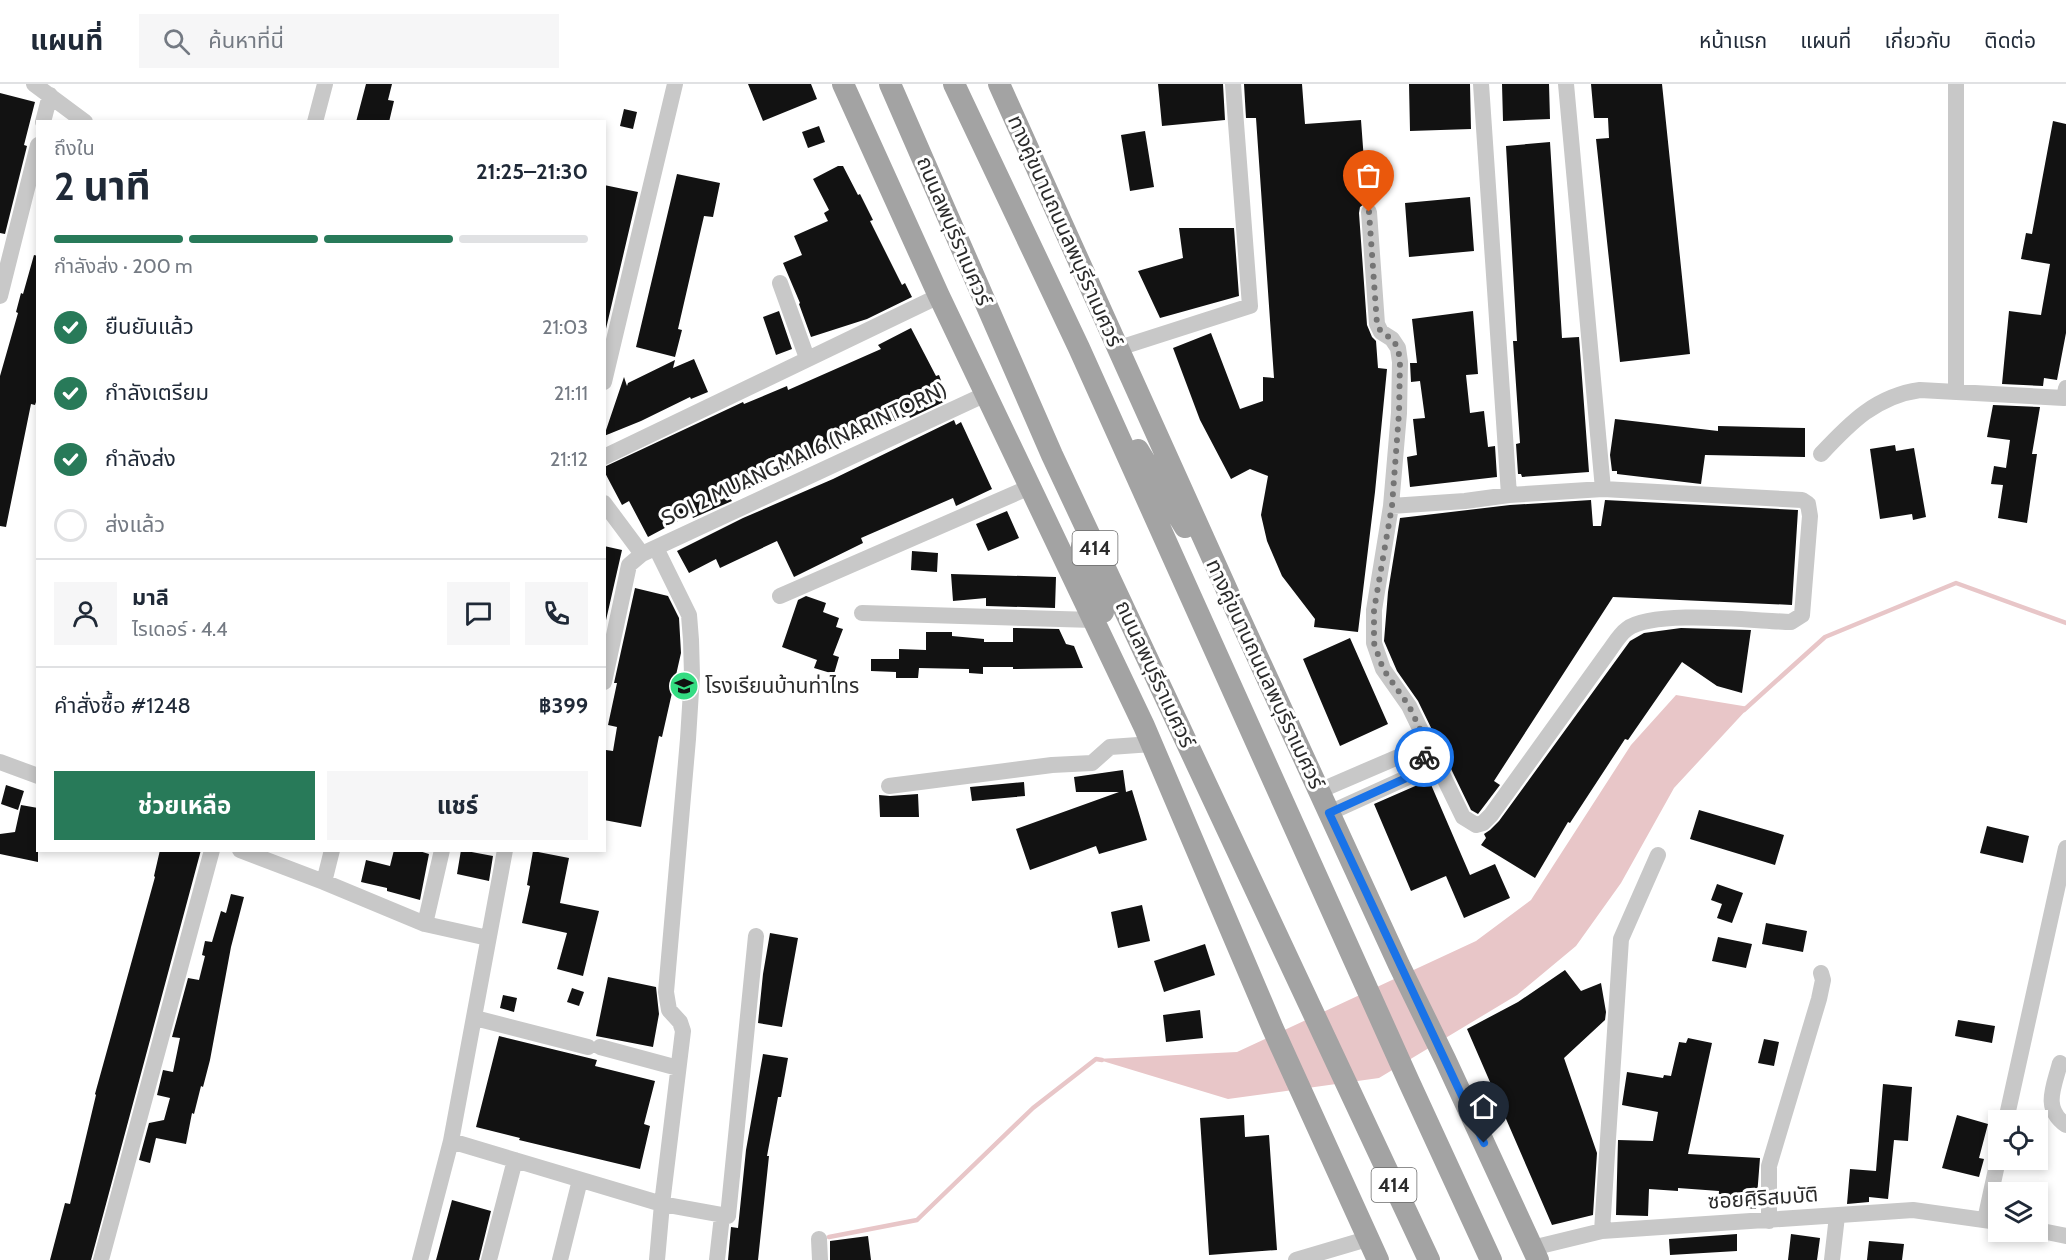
<!DOCTYPE html>
<html lang="th">
<meta charset="utf-8">
<style>
:root{--surface:#fff;--page:#f6f6f7;--text:#1f2937;--muted:#747a83;--line:#e0e1e3;--accent:#287a59}
body{margin:0;font-family:Cabin,"Noto Sans Thai",sans-serif;background:var(--page);color:var(--text);height:100vh;display:flex;flex-direction:column;font-size:22px;white-space:nowrap}
*{box-sizing:border-box;margin:0}
p{font-size:20px;color:var(--muted)}
.icon{flex:none;width:33px;height:33px;fill:none;stroke:currentColor;stroke-width:2;stroke-linecap:round;stroke-linejoin:round}
.map{position:relative;flex:1;overflow:hidden}
.drawer{position:absolute;left:36px;top:36px;width:570px;height:732px;display:flex;flex-direction:column;background:var(--surface);border-radius:0px;box-shadow:0 3px 9px #0003}
.drawer>*{flex:none}
.buttons{position:absolute;left:1988px;top:1026px;display:grid;gap:12px}
.buttons a{display:grid;place-items:center;width:60px;height:60px;border-radius:0px;background:var(--surface);box-shadow:0 3px 9px #0003;font-size:30px}
.pin{position:absolute;display:grid;place-items:center;width:51px;height:51px;color:#fff;margin:-62px -26px;border-radius:50% 50% 50% 0;rotate:-45deg;box-shadow:0 0 6px #0007}
.pin .icon{rotate:45deg}
.courier{position:absolute;display:grid;place-items:center;width:60px;height:60px;margin:-30px;border:4px solid #1a73e8;border-radius:50%;background:#fff;color:#222;box-shadow:0 2px 8px #0007}
.overview em{font-style:normal;font-weight:700}
.overview div{display:flex;flex-direction:column-reverse}
.overview{display:flex;align-items:center;justify-content:space-between;height:102px;padding:0 18px}
h1{font-size:39px;font-weight:700;line-height:45px}
.bar{display:grid;grid-template-columns:repeat(4,1fr);gap:9px 6px;align-content:center;height:72px;padding:0 18px}
.bar i{height:8px;border-radius:4px;background:var(--line)}
.bar .selected{background:var(--accent)}
.bar p{grid-column:span 4}
.line{display:flex;align-items:center;gap:15px;padding:0 18px;border-top:2px solid var(--line)}
.line div{flex:1}
.round{display:grid;place-items:center;flex:none;width:63px;height:63px;border-radius:0px;background:var(--page)}
ol{padding:0 18px;list-style:none}
li{display:flex;align-items:center;gap:18px;height:66px}
li p{margin-inline-start:auto}
li .icon{padding:6px;border-radius:50%;background:var(--accent);color:#fff;stroke-width:4}
li:last-child{color:var(--muted)}
li i{width:33px;height:33px;border:3px solid var(--line);border-radius:50%}
.button{display:flex;gap:12px;margin-top:auto;padding:12px 18px}
.button a{flex:1;height:69px;border-radius:0px;background:var(--accent);color:#fff;font-size:24px;font-weight:700;line-height:69px;text-align:center}
.button a+a{background:var(--page);color:var(--text)}
header{display:flex;align-items:center;gap:36px;box-sizing:border-box;height:84px;padding:0 30px;background:var(--surface);border-bottom:2px solid var(--line)}
header strong{font-size:28px}
nav{display:flex;gap:33px;margin-inline-start:auto;font-size:21px}
.search{width:420px;height:54px;background:var(--page);display:flex;align-items:center;gap:15px;box-sizing:border-box;padding:0 21px;border-radius:0px;color:var(--muted);font-size:22px}
.map>svg:first-child{display:block}
.water{fill:#e8c6c8}
.lines{fill:none;stroke-linecap:round;stroke-linejoin:round}
.stream{stroke:#e8c6c8;stroke-width:4.5}
.building{fill:#121212}
.minor{stroke:#c8c8c8;stroke-width:16}
.major{stroke:#a3a3a3;stroke-width:22}
.done{stroke:#757575;stroke-width:6;stroke-dasharray:0 10.8}
.route{stroke:#1a73e8;stroke-width:8}
.labels{text-anchor:middle;stroke-width:6;stroke-linejoin:round;paint-order:stroke}
.shield{fill:#fff;stroke:#6b6b6b;stroke-width:1.5}
.shield-label{font-size:20px;font-weight:bold;fill:#2b2b2b}
.street-label{font-size:21px;fill:#2b2b2b;stroke:#fff}
.poi-label{font-size:21px;fill:#2b2b2b;stroke:#fff;text-anchor:start}
</style>
<header>
<strong>แผนที่</strong>
<div class="search"><svg class="icon" aria-label="search" viewBox="0 0 24 24"><circle cx="10" cy="10" r="6"/><path d="M15 15l6 6"/></svg>ค้นหาที่นี่</div>
<nav><a>หน้าแรก</a><a>แผนที่</a><a>เกี่ยวกับ</a><a>ติดต่อ</a></nav>
</header>
<div class="map">
<svg width="2066" height="1176" viewBox="0 0 2066 1176">
<rect width="100%" height="100%" fill="#fff"/>
<path class="water" d="M1676,611l73,12 -75,81 -53,95 -45,63 -59,49 -138,83 -151,21 -132,-40 141,-7 239,-111 55,-41 100,-155z"/>
<g class="lines">
<path class="stream" d="M1744,626l81,-73 131,-54 110,40
M829,1153l88,-17 116,-112 63,-49 6,1"/>
</g>
<path class="building" d="M366,0h26l-4,16 6,1 -5,21h-33z
M748,0h63l6,15 -54,22z
M1158,0h65l2,36 -63,6z
M1244,0h58l3,40 56,-4 6,82 -7,5 -1,6 8,112 5,12 4,4 2,27 9,1 -12,123 -17,140 -44,-5 1,-8 -33,-43 -15,-35 -6,-26 7,-39 -18,-7 -19,10 -31,-59 -27,-72 38,-15 29,76 23,-8v-24l11,1 -18,-260h-10z
M1409,0h61l1,45 -61,2z
M1502,0h47l1,35 -47,2z
M1591,0h71l28,270 -70,8 -24,-223 13,-1 -1,-20h-14z
M0,9l35,9 -11,43 3,1 -22,88 -5,-1z
M624,25l13,3 -4,17 -13,-3z
M2053,37l13,3v209l-9,47 -13,-2 -1,8 -41,-2 7,-73 32,4 9,-51 -29,-5 5,-26 6,1z
M819,42l6,16 -17,6 -6,-16z
M1145,47l9,56 -24,4 -9,-56z
M1550,58l12,196 17,-1 10,135 -67,5 -1,-3h-3l-2,-30 4,-1 -7,-102h4l-11,-195z
M838,82h5l15,29 2,-1 13,26 -3,1 32,64 3,-2 7,14 -45,22 -56,18 -12,-33 1,-1 -17,-40 19,-8 -8,-19 34,-15 -4,-8 5,-3 -16,-31z
M677,90l43,9 -7,34 -9,-1 -26,113 4,1 -7,27 -39,-10z
M604,101l34,7 -33,141h-1z
M1470,113l4,54 -65,6 -4,-54z
M1179,144h55l5,68 -79,22 -22,-47 45,-13z
M34,171l4,1v140l-3,9 -4,-1 -25,123 -6,-1v-150l18,-63 -2,-1 5,-19 2,1z
M779,227l13,38 -16,6 -13,-38z
M1473,227l5,63 -12,1 4,38 14,-2 4,36 7,-1 2,31 -87,10 -3,-30 10,-2 -4,-36 12,-1 -5,-37 -9,1 -1,-19h7l-5,-44z
M911,244l25,48 3,-1 9,25 -38,18 -1,-3 -88,38 -34,17 -1,-1 -56,29 2,3 -39,17 -2,-4 -43,23 -19,-36 -7,4 -18,-34v-4l139,-65 1,2 43,-18 1,4 93,-41 -3,-4z
M694,275l14,33 -17,7 -1,-2 -49,24 -37,15 20,-59 3,9 1,-3 47,-23 -2,8z
M1993,321l47,2 -8,47h5l-10,69 -29,-5 5,-33 -12,-1 3,-18 12,2 4,-28 -23,-3z
M1615,335l103,12v-5l87,2v29l-100,-2 -4,29 -84,-10v-3h-5l-2,-16z
M954,336l2,5 5,-3 31,67 -36,17 -3,-8 -92,40 2,5 -69,34 -17,-36 -57,27 -4,-9 -27,14 -12,-22 66,-33 90,-39z
M1895,361l1,6 18,-3 12,69 -13,3 -1,-6 -32,5 -10,-70z
M1591,416l2,26h8l4,-26 193,10 -6,95 -179,-8 -119,184 6,4 -22,29 -7,-4 -53,-109 -21,-30 -13,-30 4,-49 12,-74 110,-13z
M1007,427l12,27 -31,13 -12,-27z
M604,462l18,4 -18,79z
M912,467l26,2 -1,19 -26,-2z
M951,490l105,3 -1,31 -69,-2v-8l-33,3z
M635,504l33,8 11,22 2,35 -19,84 -3,-1 -18,91 -37,-7v-63l2,-7 7,1 4,-24 -9,-2 9,-42h-3z
M806,512l20,7 -3,9 16,6 -3,9 7,2 -10,26 6,2 -5,17 -20,-6 3,-8 -35,-13 16,-47z
M1013,544l46,1 7,15 8,2 9,22 -70,1v-2h-30v7l-14,-1v-4l-50,-1 -1,10h-22v-6l-25,-1v-12h28v-10l27,1v-18h26v4l32,3v3h29z
M1681,544l70,2 -9,63 -25,-7 -35,-24 -54,78 -3,-1 -55,84 -2,-1 -33,56 -54,-33 5,-7 -2,-4 6,-4 9,-9 131,-180 14,-8z
M1350,554l38,86 -48,22 -37,-87z
M1123,686l3,22 6,-2 15,50 -48,14 -3,-8 -66,24 -14,-41 103,-37h-43l-2,-15z
M1429,696l41,95 25,-11 15,34 -46,20 -18,-42 -35,15 -37,-87z
M1024,698l1,14 -53,5 -2,-14z
M6,701l18,6 -6,19 -17,-6z
M918,710l1,23h-39l-1,-22 11,1z
M21,721l17,3v54l-38,-8v-20l15,-2z
M1699,726l85,25 -9,30 -85,-26z
M1987,742l42,10 -6,27 -43,-10z
M160,766h41l-110,410h-41l15,-57 5,1 26,-109 -1,-1 60,-217 -1,-1z
M394,766h22l13,4 -9,46 -33,-9v-3l-26,-6 5,-22 24,6z
M461,766l32,6 -4,25 -32,-7z
M533,767l36,7 -9,45 39,8 -16,65 -26,-7 10,-36 -45,-10 8,-37 -3,-1z
M1717,800l26,9 -11,30 -15,-5 5,-14 -11,-4z
M231,810l13,3 -13,50 -21,113 -7,27 -2,-1 -7,28 -2,-1 -6,31 -30,-6 -6,25 -11,-3 10,-37 15,-3 6,-22 -13,-3 6,-25 10,2 7,-34 -8,-1 16,-59 11,2 6,-24 -3,-1 3,-14 7,1 9,-31 5,2z
M1142,821l8,36 -32,7 -7,-36z
M1766,839l41,8 -4,21 -41,-8z
M770,849l28,5 -16,89 -24,-4 5,-49z
M1718,853l34,7 -6,24 -34,-7z
M1205,860l10,31 -51,17 -10,-31z
M1565,886l16,21 20,-8 5,29 -1,8 -41,38 33,95 -4,62 -41,10 -85,-196 51,-27z
M608,893l48,10 3,27 -6,33 -57,-11z
M572,904l12,4 -5,14 -12,-4z
M503,911l14,3 -3,14 -14,-4z
M1200,926l3,28 -37,4 -3,-27z
M1958,936l37,6 -3,17 -37,-7z
M499,952l98,24 -2,6 60,15 -11,43 6,2 -10,43 -121,-29 1,-2 -44,-11z
M1688,954l24,5 -24,111 72,4 -4,51 -38,-4 1,-14 -41,-3v3l-29,-2 -1,27 -32,-1 2,-75 35,1 5,-29 -36,-7 5,-33 36,6 1,-3 7,1 8,-34 7,1z
M1764,955l15,3 -5,24 -16,-3z
M763,970l25,4 -7,39h-3l-11,59h2l-11,104h-30l3,-33 7,1 8,-78z
M1883,1000l29,3 -4,54 -14,-1 -6,59 -19,-2v5l-22,2 3,-35 26,2z
M1244,1031l1,22 24,-2 8,115 -68,5 -9,-137z
M1957,1031l31,9 -9,34 5,1 -5,18 -37,-9z
M452,1116l39,11 -12,49h-43z
M1737,1150v17l-67,4 -1,-16z
M1791,1150l29,4 -3,22h-29z
M868,1152l3,24h-41v-19z
M1869,1157l35,3 -2,16h-35z"/>
<g class="lines">
<path class="minor" d="M34,0l51,38
M1481,0l28,411
M1566,0l37,405
M1956,0v308
M43,38l7,-27
M315,38l10,-38
M1369,128l8,112 4,8 11,7 6,9 2,14 -1,51 -8,93 -17,104v33l9,26 26,37 54,111 13,8 7,-2 8,-8 118,-164c5,-7 11,-17 18,-22 27,-20 127,-8 164,-7l11,-7 8,-99 -2,-12 -6,-4 -199,-11 -94,6 -44,6 -74,5
M780,199l27,75
M0,212l38,-151
M1119,264l131,-42 -17,-222
M604,298l71,-298
M1821,370c29,-31 55,-58 99,-64l144,8 2,-10
M604,373l335,-161
M604,419l38,51
M656,464l33,67 2,25 1,35 -4,64 -22,253 3,18 11,12 3,9 -21,173 -5,56
M780,512l250,-109
M862,529l232,7
M604,598l25,-117 13,-11 344,-160
M0,678l38,14
M889,702l163,-21 40,-2 18,-16 42,-3
M1319,707l86,-37 17,4
M1329,729l86,-39 7,-16 10,-4
M240,766l84,32 101,42 63,14
M324,798l8,-32
M425,840l17,-74
M475,934l113,29
M600,963l78,21
M2060,979c-6,24 -18,45 6,62
M2006,1036l60,-272
M451,1057l211,63 66,12 28,-280
M1985,1136l13,-60
M1769,1137v-55l50,-167 4,-19 -2,-7
M2037,1146l29,6
M1602,1147l19,-292 37,-84
M819,1155l1,21
M1532,1164l70,-17 311,-21 85,12
M101,1176l111,-410
M420,1176l31,-119 54,-291
M489,1176l26,-100
M560,1176l20,-80
M717,1176l5,-44
M1296,1176l71,-21
M1832,1176l5,-44"/>
<path class="major" d="M843,0l96,212 205,430 129,303 105,231
M890,0l162,371 377,805
M954,0l125,264 330,734 82,178
M999,0l236,524 164,357 46,94 93,201
M1138,366l47,77
M1082,462l21,66"/>
</g>
<g class="lines">
<path class="done" d="M1369,128l8,112 4,8 11,7 6,9 2,14 -1,51 -7,93 -18,104v33l9,26 26,37 23,48 -8,3"/>
<path class="route" d="M1424,673l-9,17 -86,39 155,330"/>
</g>
<defs>
<g id="school-disc" transform="scale(1.5)"><circle r="9.5" fill="#34dc82" stroke="#fff"/><path d="M0-5L7-2L0 1L-7-2ZM-4 1L0 2.5L4 1V4Q0 6-4 4Z" fill="#111"/></g>
</defs>
<g fill-rule="evenodd">
<use href="#school-disc" x="684" y="602"/>
</g>
<g class="labels">
<g class="shield">
<rect x="1072.5" y="447" width="45" height="34" rx="4.5"/>
<rect x="1371.5" y="1084" width="45" height="34" rx="4.5"/>
</g>
<g class="shield-label">
<text x="1095" y="471">414</text>
<text x="1394" y="1108">414</text>
</g>
<g class="street-label">
<text transform="translate(954 147) rotate(67)" y="7">ถนนลพบุรีราเมศวร์</text>
<text transform="translate(1065 147) rotate(66)" y="7">ทางคู่ขนานถนนลพบุรีราเมศวร์</text>
<text transform="translate(804 370) rotate(-25)" y="7">SOI 2 MUANGMAI 6 (NARINTORN)</text>
<text transform="translate(1155 590) rotate(65)" y="7">ถนนลพบุรีราเมศวร์</text>
<text transform="translate(1265 590) rotate(65)" y="7">ทางคู่ขนานถนนลพบุรีราเมศวร์</text>
<text transform="translate(1763 1114) rotate(-4)" y="7">ซอยศิริสมบัติ</text>
</g>
<g class="poi-label">
<text x="705" y="609">โรงเรียนบ้านท่าไทร</text>
</g>
</g>
</svg>
<div class="buttons">
<a><svg class="icon" aria-label="locate" viewBox="0 0 24 24"><circle cx="12" cy="12" r="6"/><path d="M12 2v4M12 18v4M2 12h4M18 12h4"/></svg></a>
<a><svg class="icon" aria-label="layers" viewBox="0 0 24 24"><path d="M12 4l9 5-9 5-9-5zM3 14l9 5 9-5"/></svg></a>
</div>
<div class="pin" style="left:1369px;top:128px;background:#ea580c"><svg class="icon" aria-label="bag" viewBox="0 0 24 24"><path d="M5 8h14l-1 12H6zM9 8a3 3 0 0 1 6 0"/></svg></div>
<div class="pin" style="left:1484px;top:1059px;background:#1f2937"><svg class="icon" aria-label="home" viewBox="0 0 24 24"><path d="M3 11l9-7 9 7M6 9v11h12V9"/></svg></div>
<div class="courier" style="left:1424px;top:673px"><svg class="icon" aria-label="bike" viewBox="0 0 24 24"><circle cx="6" cy="16" r="4"/><circle cx="18" cy="16" r="4"/><path d="M6 16l4-8h5l3 8M10 8l3 8H6M13 5h3"/></svg></div>
<section class="drawer">
<div class="overview"><div><h1>2 นาที</h1><p>ถึงใน</p></div><em>21:25–21:30</em></div>
<div class="bar"><i class="selected"></i><i class="selected"></i><i class="selected"></i><i></i><p>กำลังส่ง · 200 m</p></div>
<ol>
<li><svg class="icon" aria-label="check" viewBox="0 0 24 24"><path d="M5 12l5 5 9-10"/></svg>ยืนยันแล้ว<p>21:03</p></li>
<li><svg class="icon" aria-label="check" viewBox="0 0 24 24"><path d="M5 12l5 5 9-10"/></svg>กำลังเตรียม<p>21:11</p></li>
<li><svg class="icon" aria-label="check" viewBox="0 0 24 24"><path d="M5 12l5 5 9-10"/></svg>กำลังส่ง<p>21:12</p></li>
<li><i></i>ส่งแล้ว</li>
</ol>
<div class="line" style="height:108px"><a class="round"><svg class="icon" aria-label="person" viewBox="0 0 24 24"><circle cx="12" cy="8" r="4"/><path d="M4 21q1-7 8-7t8 7"/></svg></a><div><b>มาลี</b><p>ไรเดอร์ · 4.4</p></div><a class="round"><svg class="icon" aria-label="chat" viewBox="0 0 24 24"><path d="M4 5h16v11H9l-5 4z"/></svg></a><a class="round"><svg class="icon" aria-label="phone" viewBox="0 0 24 24"><path d="M5 4h4l2 5-3 2q2 4 5 5l2-3 5 2v4C11 20 4 13 5 4z"/></svg></a></div>
<div class="line" style="height:78px"><div>คำสั่งซื้อ #1248</div><b>฿399</b></div>
<div class="button"><a>ช่วยเหลือ</a><a>แชร์</a></div>
</section>
</div>
